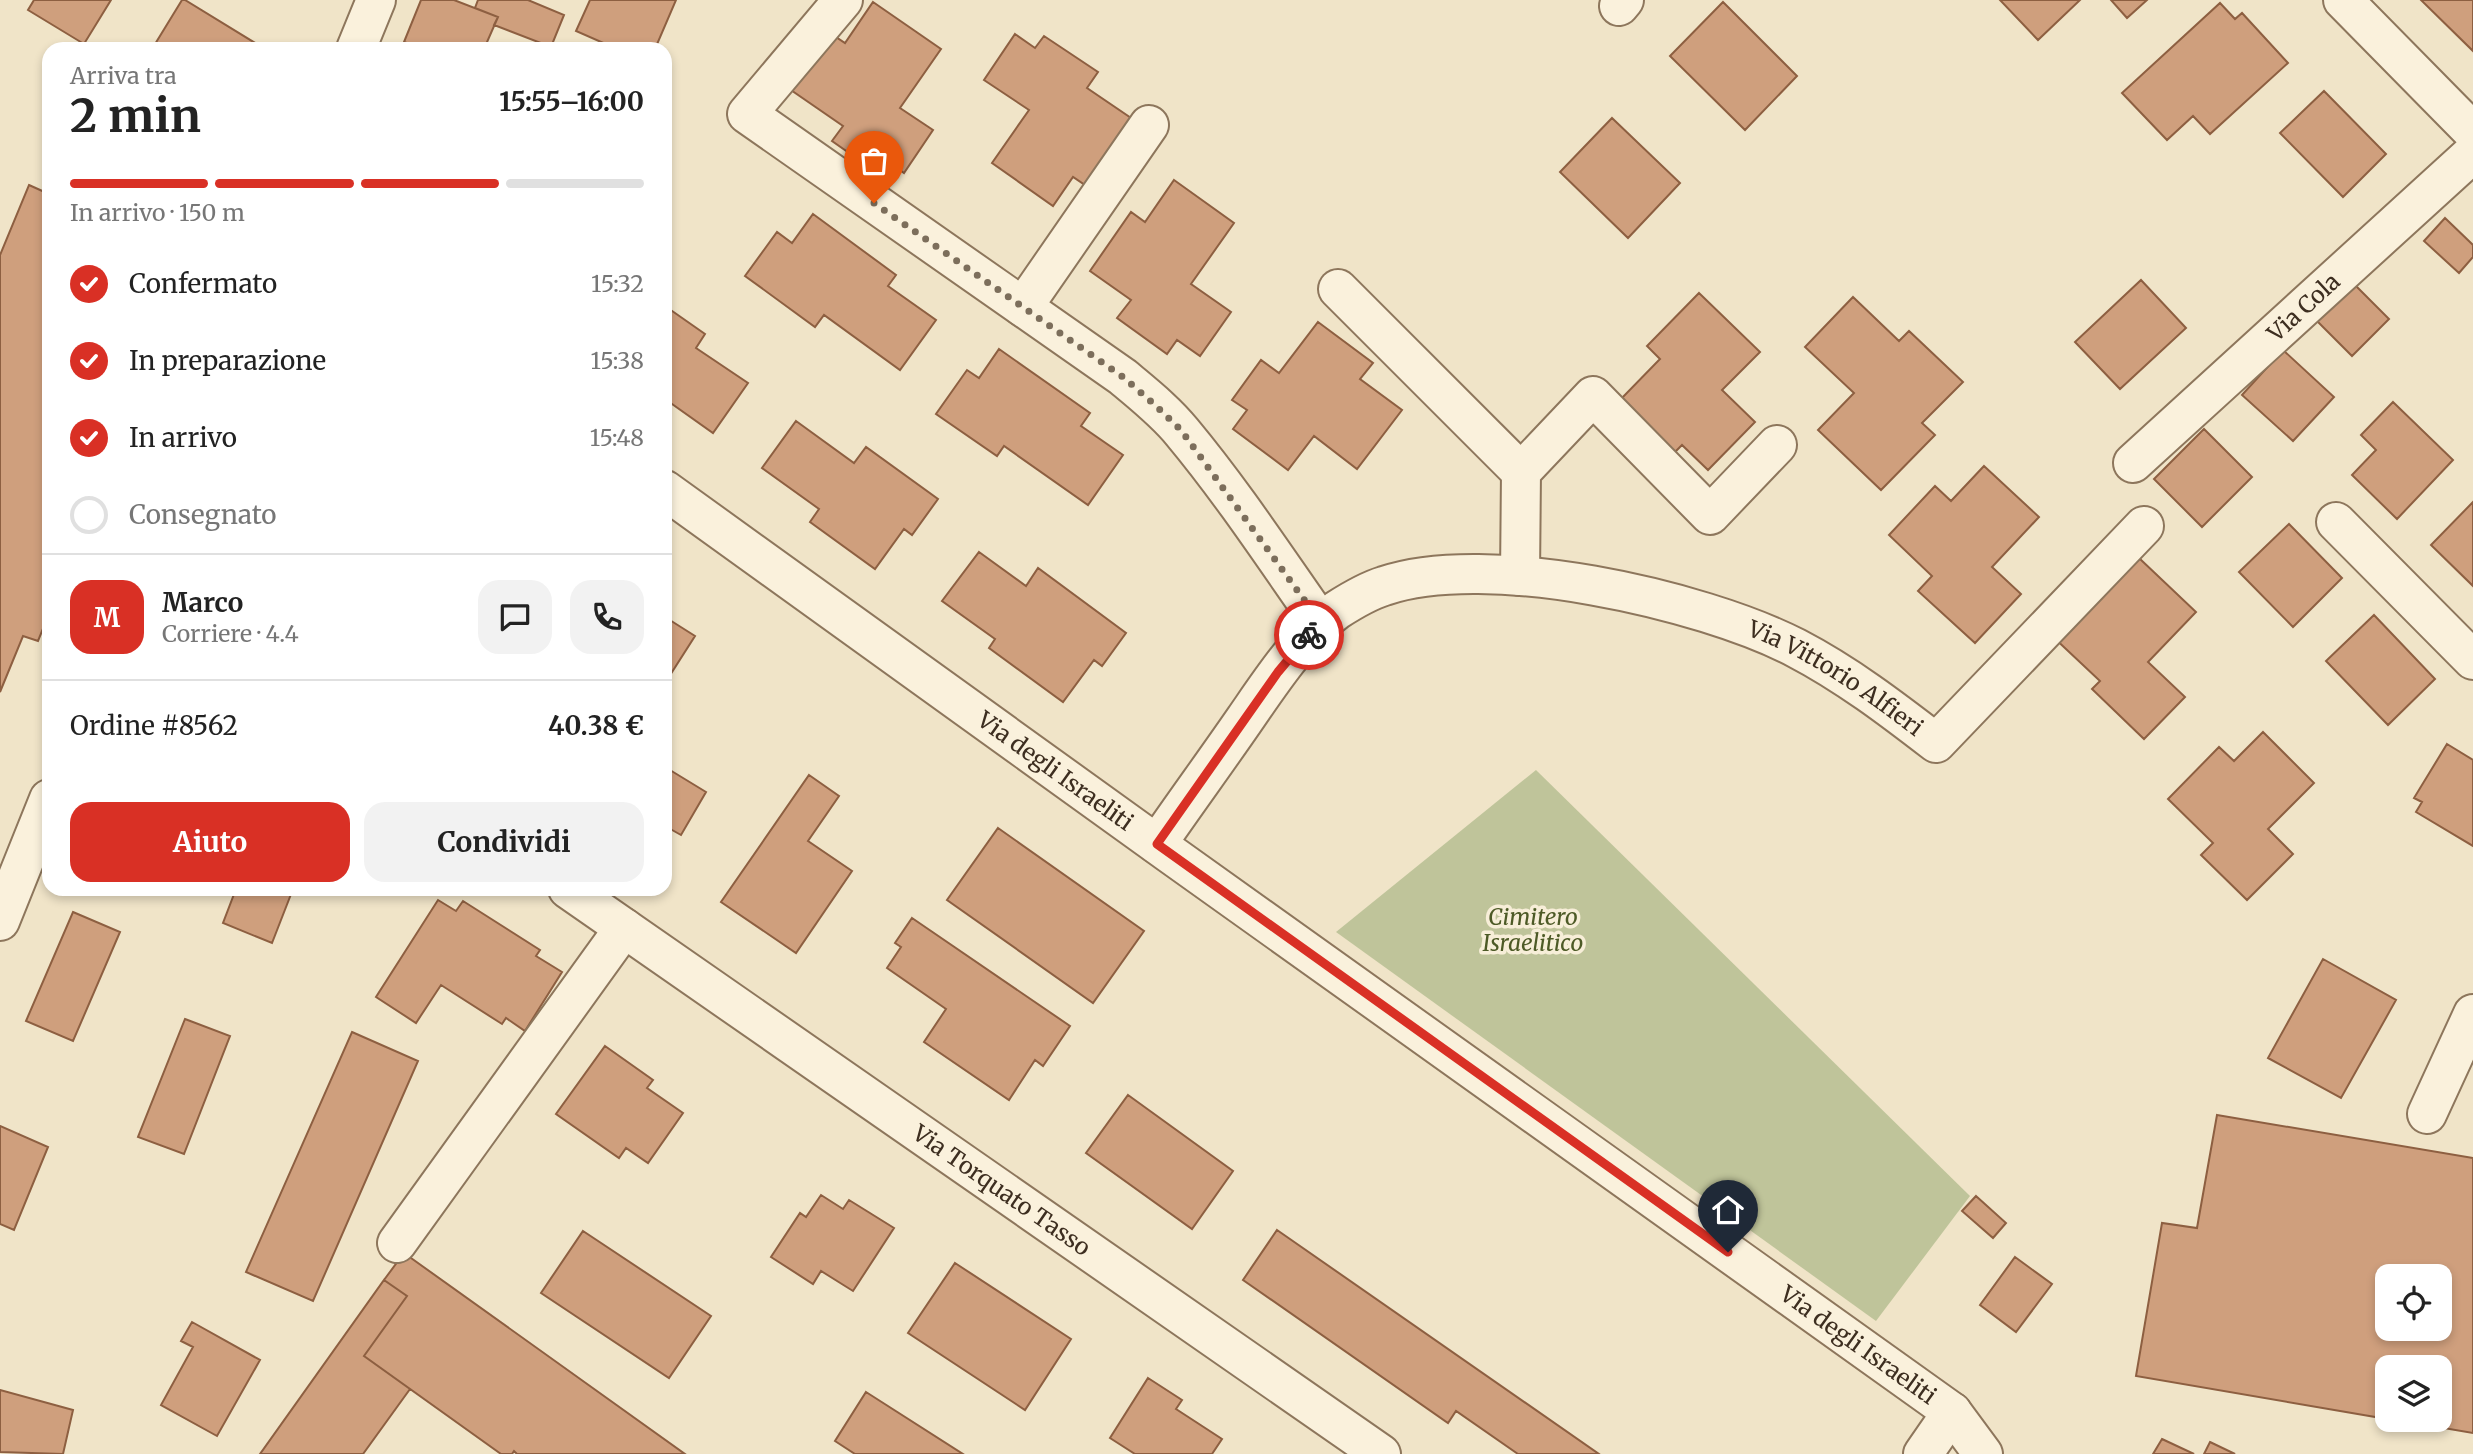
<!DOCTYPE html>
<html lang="it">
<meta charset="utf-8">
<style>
:root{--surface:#fff;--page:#f2f2f2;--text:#222;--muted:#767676;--line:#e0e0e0;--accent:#d93025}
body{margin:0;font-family:Merriweather,serif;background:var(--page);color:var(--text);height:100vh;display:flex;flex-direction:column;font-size:26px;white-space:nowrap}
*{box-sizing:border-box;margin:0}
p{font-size:23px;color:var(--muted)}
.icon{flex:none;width:38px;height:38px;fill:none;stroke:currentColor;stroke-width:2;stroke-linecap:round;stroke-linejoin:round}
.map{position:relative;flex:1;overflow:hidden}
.details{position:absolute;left:42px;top:42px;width:630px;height:854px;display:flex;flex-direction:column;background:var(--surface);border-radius:21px;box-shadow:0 4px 10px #0003}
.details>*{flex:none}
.fabs{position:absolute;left:2375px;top:1264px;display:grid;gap:14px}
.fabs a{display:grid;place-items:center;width:77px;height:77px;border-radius:14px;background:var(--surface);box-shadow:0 4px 10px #0003;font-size:35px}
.pin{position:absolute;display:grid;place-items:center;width:60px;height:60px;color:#fff;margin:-72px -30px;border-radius:50% 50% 50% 0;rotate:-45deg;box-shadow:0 0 7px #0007}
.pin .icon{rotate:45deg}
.courier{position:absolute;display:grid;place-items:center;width:70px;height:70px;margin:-35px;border:5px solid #d93025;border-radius:50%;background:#fff;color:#222;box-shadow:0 2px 9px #0007}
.head em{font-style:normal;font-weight:700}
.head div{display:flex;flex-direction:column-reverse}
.head{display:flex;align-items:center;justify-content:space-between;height:119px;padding:0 28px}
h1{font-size:46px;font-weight:700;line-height:52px}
.bar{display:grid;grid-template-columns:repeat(4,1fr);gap:10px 7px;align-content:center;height:84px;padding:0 28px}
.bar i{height:9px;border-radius:5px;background:var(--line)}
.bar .selected{background:var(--accent)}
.bar p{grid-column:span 4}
.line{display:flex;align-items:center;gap:18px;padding:0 28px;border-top:2px solid var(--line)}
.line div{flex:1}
.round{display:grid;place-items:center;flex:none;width:74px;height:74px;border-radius:21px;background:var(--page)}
ol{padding:0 28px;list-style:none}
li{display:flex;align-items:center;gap:21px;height:77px}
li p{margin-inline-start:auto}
li .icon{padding:7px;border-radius:50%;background:var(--accent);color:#fff;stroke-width:4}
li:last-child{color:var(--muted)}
li i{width:38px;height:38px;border:4px solid var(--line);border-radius:50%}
.action{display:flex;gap:14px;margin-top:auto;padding:14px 28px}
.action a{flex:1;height:80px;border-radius:21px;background:var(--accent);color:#fff;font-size:28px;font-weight:700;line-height:80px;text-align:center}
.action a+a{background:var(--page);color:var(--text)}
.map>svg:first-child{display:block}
.cemetery{fill:#bfc49a}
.building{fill:#cf9f7d;stroke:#8d5f41;stroke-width:2;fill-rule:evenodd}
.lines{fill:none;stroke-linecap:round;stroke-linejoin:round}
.minor-casing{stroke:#8d765c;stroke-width:42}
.minor{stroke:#faf1dc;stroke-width:38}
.done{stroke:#7c6e5b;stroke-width:7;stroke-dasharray:0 12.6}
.route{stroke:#d93025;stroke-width:9}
.labels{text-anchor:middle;stroke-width:7;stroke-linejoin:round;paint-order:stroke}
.street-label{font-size:23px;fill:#3d2e20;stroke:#f7eed8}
.park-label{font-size:23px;font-style:italic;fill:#4d5a26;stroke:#f7eed8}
</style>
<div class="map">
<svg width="2473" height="1454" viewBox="0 0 2473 1454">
<rect width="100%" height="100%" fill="#f0e4c8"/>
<path class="cemetery" d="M1536,770l434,426 -94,125 -540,-389z"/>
<path class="building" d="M34,0h77l-27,44 -56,-34z
M182,0h3l80,49h-113z
M421,0h33l44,17 -14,32h-61l-19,-7z
M478,0h50l36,15 -13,32 -57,-22 4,-8 -23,-9z
M590,0h86l-21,49h-38l-41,-18z
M2000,0h80l-42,40z
M2111,0h36l-20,18z
M2421,0h52v51z
M873,2l68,47 -41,59 33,22 -29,43 -11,-8 -8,13 -53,-37 11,-15 -55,-38 39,-57 18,12z
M1723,2l74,74 -52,54 -75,-74z
M2220,3l15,16 7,-6 46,50 -78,71 -17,-18 -26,24 -45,-47z
M1015,34l20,14 9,-12 54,36 -11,16 47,32 -46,67 -15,-10 -20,29 -61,-43 37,-53 -45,-30z
M2324,91l62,63 -43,43 -63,-64z
M1612,118l68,65 -52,55 -68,-66z
M1174,180l60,43 -43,61 40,28 -31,44 -23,-16 -10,14 -50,-36 14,-18 -41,-29 41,-59 14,10z
M29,185l20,9v420l-11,27 -15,-5 -23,56v-437z
M813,214l83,61 -8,11 48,34 -36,50 -76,-55 -9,12 -70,-51 32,-44 15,11z
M2445,218l28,27v12l-14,16 -35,-32z
M2141,280l45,48 -66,61 -45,-47z
M2351,281l38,38 -37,37 -38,-38z
M1699,293l61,59 -38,38 33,32 -47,48 -26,-25 -9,9 -54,-53 41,-42 -13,-13z
M1853,297l46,44 10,-10 54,51 -41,41 13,12 -54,55 -63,-60 36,-37 -49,-46z
M665,306l40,28 -9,14 52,35 -35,50 -48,-34z
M1318,322l55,41 -13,16 42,31 -45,59 -43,-33 -26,34 -55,-41 14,-19 -15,-10 29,-40 18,13z
M999,349l91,64 -9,13 42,29 -35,50 -84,-59 -7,10 -61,-42 31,-44 12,8z
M2283,350l51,47 -41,44 -51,-46z
M2393,402l60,58 -56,59 -45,-44 24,-25 -15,-15z
M796,421l58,42 12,-16 72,52 -26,36 -8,-6 -29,40 -65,-47 9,-13 -57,-41z
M2204,429l48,48 -50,50 -48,-48z
M1984,466l55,51 -47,50 29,27 -46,49 -57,-52 14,-15 -43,-41 46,-49 16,15z
M2473,502v84l-42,-41z
M2289,524l53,54 -49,49 -54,-55z
M979,552l47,34 12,-18 88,65 -24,33 -8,-6 -31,42 -74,-54 6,-9 -53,-38z
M2139,558l57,54 -48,50 37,35 -41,42 -52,-50 8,-8 -51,-48z
M2374,615l61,64 -47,46 -62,-64z
M665,617l30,19 -30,47z
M2263,732l51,51 -46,46 25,25 -46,46 -46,-45 12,-12 -45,-44 51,-52 15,14z
M2447,744l26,16v86l-57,-34 6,-10 -8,-4z
M665,767l41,25 -25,43 -16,-9z
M809,775l30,21 -31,45 44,30 -56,82 -75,-51z
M998,828l146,103 -51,72 -146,-103z
M236,889h57l-21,54 -49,-20z
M438,900l18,11 7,-10 77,49 -4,6 26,16 -37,59 -19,-13 -4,6 -61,-39 -25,38 -40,-26z
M73,912l47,20 -47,109 -47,-20z
M912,918l158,108 -27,40 -8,-6 -26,40 -85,-58 22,-33 -59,-41 14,-21 -6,-4z
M2323,959l73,41 -55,98 -73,-40z
M185,1019l45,17 -46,118 -46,-17z
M352,1032l66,29 -105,240 -67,-29z
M605,1046l48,34 -6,8 36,25 -35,50 -22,-15 -7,10 -63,-44z
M1128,1095l105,76 -41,58 -106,-76z
M2217,1115l256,43v275l-82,-14h49v-52h-53v52l-251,-43 26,-153 35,5zM2387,1276h53v52h-53z
M0,1126l48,21 -34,83 -14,-6z
M821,1195l22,14 6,-9 45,28 -41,63 -32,-20 -8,13 -42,-27 29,-44 6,4z
M1976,1196l30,27 -13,15 -31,-27z
M1277,1230l322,224h-81l-62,-43 -8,12 -205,-143z
M583,1231l128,85 -42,62 -128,-85z
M404,1253l281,201h-168l-3,-3 -2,3h-11l-137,-98 43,-60 -23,-16z
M2015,1257l37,27 -36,48 -36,-27z
M955,1263l116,76 -46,71 -117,-77z
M384,1280l23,16 -43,60 46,33 -47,65h-103z
M192,1322l68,38 -43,76 -56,-31 32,-58 -12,-6z
M1148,1378l34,22 -6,9 46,30 -10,15h-77l-25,-16z
M0,1390l73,20 -10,44 -63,-2z
M866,1392l97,62h-108l-20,-13z
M2162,1439l32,15h-41z
M2210,1442l25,12h-31z"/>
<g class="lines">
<g class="minor-casing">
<g id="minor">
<path d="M843,0l-96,114 376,263c20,17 42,34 59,55 50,60 94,127 139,191"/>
<path d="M2343,0l130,132"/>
<path d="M1619,6l5,-6"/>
<path d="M356,49l20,-49"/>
<path d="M1338,289l183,183"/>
<path d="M1023,307l126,-182"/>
<path id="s1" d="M2133,463l340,-310"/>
<path id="s2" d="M665,490l504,363 783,559 31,42"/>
<path d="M2336,522l137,138"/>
<path d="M1520,576l1,-104 72,-76 117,119 67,-70"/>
<path id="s3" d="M1157,844c29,-42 59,-83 88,-125 27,-39 54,-81 92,-109 14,-9 31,-19 47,-24 103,-35 317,13 412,62 50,26 96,61 140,95l208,-217"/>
<path id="s4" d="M568,889l813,565"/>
<path d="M0,921l49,-122"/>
<path d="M2427,1114l46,-100"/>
<path d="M397,1243l227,-315"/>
<path d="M1923,1454l29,-42"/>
</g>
</g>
<use href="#minor" class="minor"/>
</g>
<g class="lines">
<path class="done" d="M874,203l249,174 31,27 27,26 140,193 -12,12"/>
<path class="route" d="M1309,635l-31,37 -121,172 571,408"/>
</g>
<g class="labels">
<g class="street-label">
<text dy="8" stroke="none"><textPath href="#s1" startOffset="231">Via Cola</textPath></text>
<text dy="8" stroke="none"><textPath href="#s3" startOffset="822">Via Vittorio Alfieri</textPath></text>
<text dy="8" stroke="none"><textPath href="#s2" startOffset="481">Via degli Israeliti</textPath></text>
<text dy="8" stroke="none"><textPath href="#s4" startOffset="528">Via Torquato Tasso</textPath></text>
<text dy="8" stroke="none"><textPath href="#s2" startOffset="1468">Via degli Israeliti</textPath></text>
</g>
<g class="park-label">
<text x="1533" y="925">Cimitero<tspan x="1533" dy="26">Israelitico</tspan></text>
</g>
</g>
</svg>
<div class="fabs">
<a><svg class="icon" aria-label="locate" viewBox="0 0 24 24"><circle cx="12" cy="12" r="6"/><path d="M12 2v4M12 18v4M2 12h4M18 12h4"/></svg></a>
<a><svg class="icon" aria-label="layers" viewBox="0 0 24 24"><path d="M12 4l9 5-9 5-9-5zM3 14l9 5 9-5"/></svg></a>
</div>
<div class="pin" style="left:874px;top:203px;background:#ea580c"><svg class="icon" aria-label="bag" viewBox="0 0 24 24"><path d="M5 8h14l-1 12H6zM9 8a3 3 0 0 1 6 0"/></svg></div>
<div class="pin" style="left:1728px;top:1252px;background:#1f2937"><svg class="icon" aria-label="home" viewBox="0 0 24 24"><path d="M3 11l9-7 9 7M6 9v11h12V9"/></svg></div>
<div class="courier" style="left:1309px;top:635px"><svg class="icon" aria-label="bike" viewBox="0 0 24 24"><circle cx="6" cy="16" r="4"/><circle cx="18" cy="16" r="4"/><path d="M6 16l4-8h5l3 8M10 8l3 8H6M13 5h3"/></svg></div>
<section class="details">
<div class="head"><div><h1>2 min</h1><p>Arriva tra</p></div><em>15:55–16:00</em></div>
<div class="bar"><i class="selected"></i><i class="selected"></i><i class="selected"></i><i></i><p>In arrivo · 150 m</p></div>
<ol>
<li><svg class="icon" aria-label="check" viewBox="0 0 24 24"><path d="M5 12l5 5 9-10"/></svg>Confermato<p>15:32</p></li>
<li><svg class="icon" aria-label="check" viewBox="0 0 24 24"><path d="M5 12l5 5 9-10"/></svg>In preparazione<p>15:38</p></li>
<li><svg class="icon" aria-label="check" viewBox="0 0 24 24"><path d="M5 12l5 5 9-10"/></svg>In arrivo<p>15:48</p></li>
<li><i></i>Consegnato</li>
</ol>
<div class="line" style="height:126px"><b class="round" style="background:var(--accent);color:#fff">M</b><div><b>Marco</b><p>Corriere · 4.4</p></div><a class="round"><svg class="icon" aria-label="chat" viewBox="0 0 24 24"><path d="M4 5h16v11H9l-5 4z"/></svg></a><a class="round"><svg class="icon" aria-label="phone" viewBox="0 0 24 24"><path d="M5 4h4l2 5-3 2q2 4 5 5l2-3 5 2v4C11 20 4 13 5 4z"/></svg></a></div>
<div class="line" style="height:91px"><div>Ordine #8562</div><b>40.38 €</b></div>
<div class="action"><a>Aiuto</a><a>Condividi</a></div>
</section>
</div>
